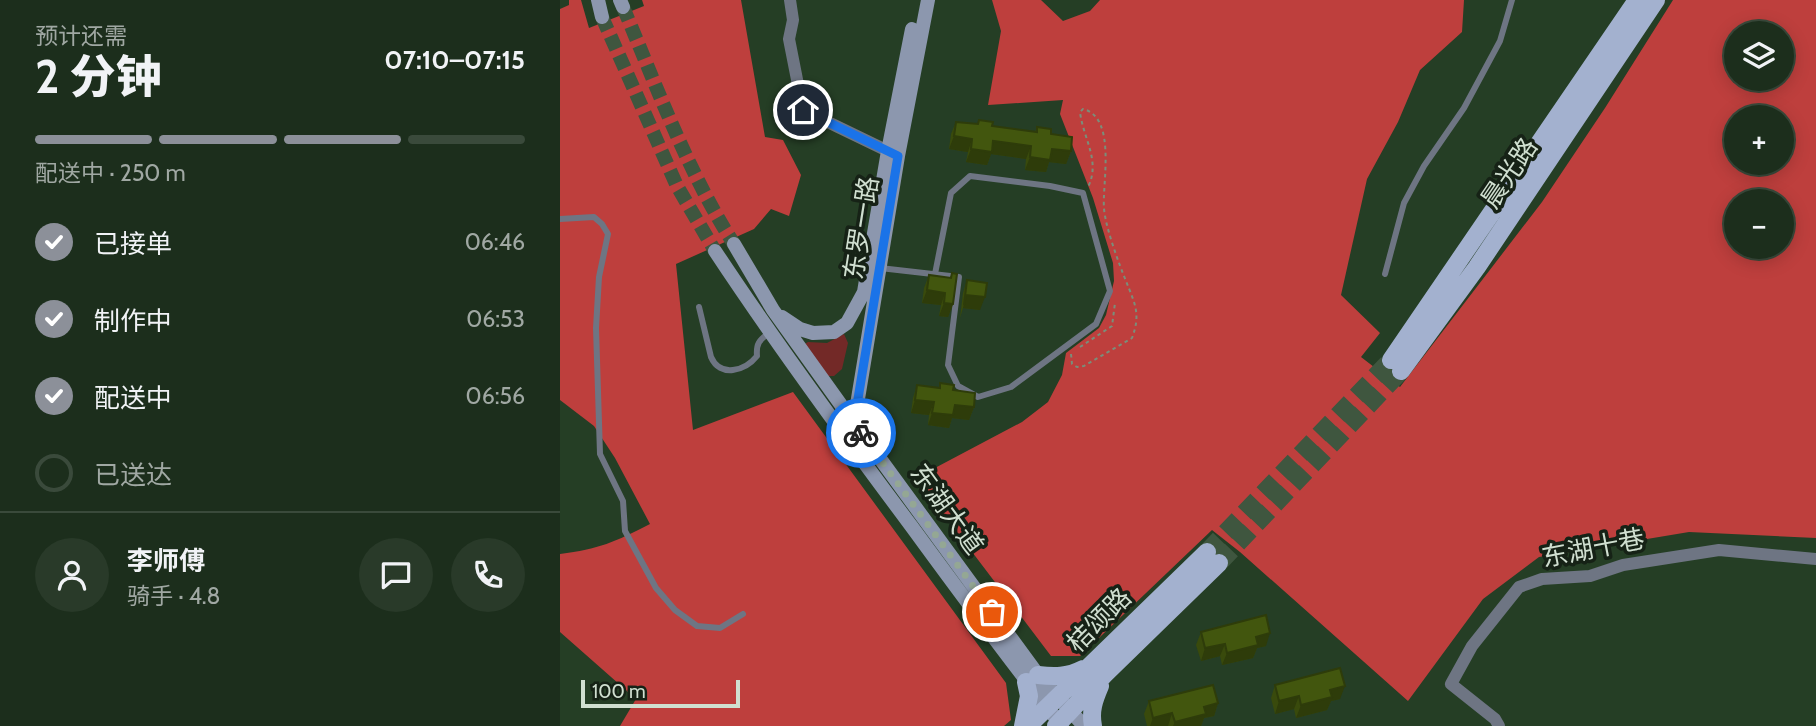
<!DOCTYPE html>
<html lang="zh">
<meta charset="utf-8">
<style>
:root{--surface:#1c2e1c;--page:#293a29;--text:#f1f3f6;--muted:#a0a8a3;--line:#3a4a3b;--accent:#8c9099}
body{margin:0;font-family:Cabin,"Noto Sans SC",sans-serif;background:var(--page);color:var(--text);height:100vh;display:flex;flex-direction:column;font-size:26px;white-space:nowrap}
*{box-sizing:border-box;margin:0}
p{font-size:23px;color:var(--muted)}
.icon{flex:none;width:38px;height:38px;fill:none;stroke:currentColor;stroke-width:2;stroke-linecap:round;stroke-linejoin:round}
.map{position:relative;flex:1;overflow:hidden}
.sheet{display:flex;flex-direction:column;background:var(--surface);width:560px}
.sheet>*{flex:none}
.buttons{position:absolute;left:1164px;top:21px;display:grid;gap:14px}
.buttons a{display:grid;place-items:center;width:70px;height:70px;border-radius:50%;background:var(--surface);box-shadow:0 4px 18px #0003,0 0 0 2px var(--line);font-size:35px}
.scale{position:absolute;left:21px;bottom:18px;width:159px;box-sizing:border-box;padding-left:7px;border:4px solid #d0dfd0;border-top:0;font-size:19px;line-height:24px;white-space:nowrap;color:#d0dfd0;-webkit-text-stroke:5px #162216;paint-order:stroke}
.pin{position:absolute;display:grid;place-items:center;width:60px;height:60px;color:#fff;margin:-30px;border:4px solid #fff;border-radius:50%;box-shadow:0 2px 7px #0007}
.courier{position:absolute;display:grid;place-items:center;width:70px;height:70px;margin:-35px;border:5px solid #1a73e8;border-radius:50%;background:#fff;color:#222;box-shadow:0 2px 9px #0007}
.summary em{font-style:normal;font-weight:800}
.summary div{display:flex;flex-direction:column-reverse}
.summary{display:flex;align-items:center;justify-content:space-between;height:119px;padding:0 35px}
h1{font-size:46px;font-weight:800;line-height:52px}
.bar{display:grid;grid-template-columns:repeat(4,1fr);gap:10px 7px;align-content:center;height:84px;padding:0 35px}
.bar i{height:9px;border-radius:5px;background:var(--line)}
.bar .on{background:var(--accent)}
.bar p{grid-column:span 4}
.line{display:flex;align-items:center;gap:18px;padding:0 35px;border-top:2px solid var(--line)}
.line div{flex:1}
.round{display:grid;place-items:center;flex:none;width:74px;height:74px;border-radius:37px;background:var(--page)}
ol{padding:0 35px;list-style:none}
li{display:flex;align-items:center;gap:21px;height:77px}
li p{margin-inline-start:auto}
li .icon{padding:7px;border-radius:50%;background:var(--accent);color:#fff;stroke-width:4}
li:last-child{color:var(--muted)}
li i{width:38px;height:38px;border:4px solid var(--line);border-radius:50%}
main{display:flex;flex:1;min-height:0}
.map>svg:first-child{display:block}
.green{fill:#732927}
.forest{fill:#be3f3d;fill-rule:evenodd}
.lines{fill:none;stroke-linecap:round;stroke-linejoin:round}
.secondary-tunnel{stroke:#3f563f;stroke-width:14;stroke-dasharray:14 7;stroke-linecap:butt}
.primary-tunnel{stroke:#3f563f;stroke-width:18;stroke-dasharray:18 9;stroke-linecap:butt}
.path{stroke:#7a8e7a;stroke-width:2;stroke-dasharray:3.5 3.5;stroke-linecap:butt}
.lane{stroke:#6e7583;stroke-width:6}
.street{stroke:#6e7583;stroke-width:12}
.secondary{stroke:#8c97ae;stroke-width:14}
.primary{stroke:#a3b1cf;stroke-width:18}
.wall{fill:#394a0c}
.shaded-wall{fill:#2e3c0a}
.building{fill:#42560e;stroke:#2e3c0a;stroke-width:2}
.done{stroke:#94a794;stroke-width:7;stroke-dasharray:0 12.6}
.route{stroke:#1a73e8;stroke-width:9}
.labels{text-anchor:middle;stroke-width:7;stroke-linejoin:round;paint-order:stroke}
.street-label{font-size:26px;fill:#d0dfd0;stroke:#162216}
</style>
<main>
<section class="sheet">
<div class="summary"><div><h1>2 分钟</h1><p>预计还需</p></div><em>07:10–07:15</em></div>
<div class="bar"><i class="on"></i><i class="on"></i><i class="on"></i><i></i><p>配送中 · 250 m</p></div>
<ol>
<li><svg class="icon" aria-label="check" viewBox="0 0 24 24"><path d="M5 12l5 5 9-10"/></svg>已接单<p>06:46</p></li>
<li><svg class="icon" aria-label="check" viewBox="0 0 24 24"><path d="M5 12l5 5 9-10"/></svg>制作中<p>06:53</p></li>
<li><svg class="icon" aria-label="check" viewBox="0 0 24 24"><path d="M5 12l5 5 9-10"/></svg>配送中<p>06:56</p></li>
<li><i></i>已送达</li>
</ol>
<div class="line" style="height:126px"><a class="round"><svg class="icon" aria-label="person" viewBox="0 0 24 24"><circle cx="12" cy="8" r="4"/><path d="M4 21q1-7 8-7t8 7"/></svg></a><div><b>李师傅</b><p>骑手 · 4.8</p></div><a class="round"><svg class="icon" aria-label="chat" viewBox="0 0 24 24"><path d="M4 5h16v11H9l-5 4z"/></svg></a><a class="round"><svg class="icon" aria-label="phone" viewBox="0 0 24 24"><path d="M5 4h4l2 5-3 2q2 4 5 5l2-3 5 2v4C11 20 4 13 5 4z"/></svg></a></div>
</section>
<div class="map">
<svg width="1256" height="726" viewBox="0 0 1256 726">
<rect width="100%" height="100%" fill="#253e25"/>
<path class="green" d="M284,334l4,9 -6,26 -8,7h-6l-25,-31 5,-3 19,1z"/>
<path class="forest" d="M9,0h12l8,28 55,-22 -2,-6h99l24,137 18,3 18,35 -12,41 -18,-7 -17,20 -78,35 17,166 100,-38 213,291 5,37 -7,6h-384l16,-27 -76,-67v-78c39,-5 55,-12 90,-30l-35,-66 -21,-32 -34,-26v-391l9,-4z
M432,0h49l22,21 27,-10 10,-11h364l-2,32 -42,38 -22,52 -31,57 -26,116 39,38 -19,24 39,30 142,-185 63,-94 68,-108h143v538l-127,-6 -150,25 -56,42 -75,102 -168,-149 -28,-22 -132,126h-29l-135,-178 106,-56 26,-20 14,-27 4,-22 33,-25 7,-13 8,-34 -1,-18 -20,-65 -33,-84 3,-14 -75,5 13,-74zM1176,33h46v46h-46zM1176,117h46v46h-46zM1176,201h46v46h-46z"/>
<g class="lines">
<path class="secondary-tunnel" d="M63,7c34,80 64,164 111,237
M42,17l75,169 38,65"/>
<path class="primary-tunnel" d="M647,552l184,-192
M659,563l182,-192"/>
<path class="path" d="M520,347l32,-21 3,-23
M511,354l1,10 5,3 7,-1 48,-28c9,-24 3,-34 -6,-57 -7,-17 -21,-55 -22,-73 -2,-24 13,-91 -21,-99l-3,3c3,26 21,49 8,75"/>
<path class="lane" d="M0,219l34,-2 8,7 6,10 -9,43 -3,51 4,126 23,47 2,30 31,57 19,22 22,16 23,2 23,-14
M320,268l79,9 -11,88 10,21 20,11 33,-10 85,-63 14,-33 -27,-98 -33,-7 -80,-10 -19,17 -16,81
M825,274l19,-71 20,-37 40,-58 36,-67 12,-41
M139,307l12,50c9,21 34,14 46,-1 -1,-12 2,-16 12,-23"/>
<path class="street" d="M230,0l3,20 -4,19 14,71 91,44
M939,726l-4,-7 -44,-35 21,-38 47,-59 23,-8 48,-3 33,-11 96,-15 97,9"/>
<path class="secondary" d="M38,0l4,17
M60,0l3,7
M174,244l39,66 81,113 184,252 46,51
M155,251c62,94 129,185 197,276 49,67 98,134 150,199
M222,317l18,12 13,4 21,-1 13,-9 17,-31 24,-141 24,-122
M294,423l44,-267 30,-156"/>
<path class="primary" d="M831,360l246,-360
M841,371l76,-104 179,-267
M478,675c17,2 29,2 45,-6
M463,726l6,-30 -3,-14
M468,726l179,-174
M496,726l49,-52 114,-111
M533,726c-3,-15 1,-26 7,-40"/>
</g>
<path class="wall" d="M419,120l13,6 43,6 2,-5 14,7 20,17 -5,13 -17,-2 -3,10 -21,-2 1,-11 -35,-5 -4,11 -21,-3 2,-10 -19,-3 2,-15 5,-12 21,2z
M392,273l1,31 -5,13 -9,-1 2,-11 -19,-2 2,-15 5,-13 21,3z
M407,280l13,30 -17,-2 -3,10 3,-25z
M380,383l13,7 21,17 -5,13 -17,-2 -3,10 -21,-3 1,-10 -18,-2 2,-15 4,-13 22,3z
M641,632l65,14 -9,2 -4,10 -31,7 -2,-9 -19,5 -5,-16z
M715,685l65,14 -9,2 -4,9 -31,8 -2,-9 -19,5 -4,-16z
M589,701l69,2 -4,13 -10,2 -3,8h-54l-3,-12z"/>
<path class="shaded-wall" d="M394,136l18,3 -4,13 -19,-3z
M433,141l38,5 -5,13 -35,-5 -4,11 -21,-3 5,-13z
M492,149l19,2 -5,13 -17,-2 -3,10 -21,-2 5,-13z
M367,290l18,3 -4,12 -19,-2z
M406,295l19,2 -5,13 -17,-2z
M384,303l9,1 -5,13 -9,-1z
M355,400l19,2 -5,13 -18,-2z
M395,405l19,2 -5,13 -17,-2 -3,10 -21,-3 4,-12z
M710,633l-4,13 -9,2 -4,10 -31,7 5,-12 29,-16z
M665,644l-5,12 -19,5 4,-13z
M785,686l-5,13 -9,2 -4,9 -31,8 5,-13 29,-15z
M739,696l-5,13 -19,5 4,-13z
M658,703l-4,13 -10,2 -3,8h-28l2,-4 29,-15z
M612,713l-4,13h-18l3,-8z"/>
<path class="building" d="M419,120l14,2 -1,4 45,6v-5l14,2v5l21,3 -1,14 -19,-2 -2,11 -20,-3 1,-11 -38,-5 -1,11 -21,-3 1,-10 -18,-3 2,-14 22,2z
M392,273l5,1 -4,30 -9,-1 1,-10 -18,-3 2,-15 22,3z
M407,280l20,3 -2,14 -19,-2 -2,10z
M380,383l14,2 -1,5 22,3 -1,14 -19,-2 -2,10 -21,-2 2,-11 -19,-2 2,-15 23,3z
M706,615l4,18 -14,4 2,8 -31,8 -2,-9 -20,4 -4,-16z
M780,668l5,18 -15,4 2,7 -31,8 -2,-9 -20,5 -4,-16z
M653,685l5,18 -14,4 2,7 -31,8 -3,-9 -19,5 -4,-17z"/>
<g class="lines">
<path class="done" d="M301,433l131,179"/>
<path class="route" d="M243,110l95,46 -44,267 7,10"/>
</g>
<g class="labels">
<g class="street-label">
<text transform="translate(949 173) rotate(-56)" y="9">晨光路</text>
<text transform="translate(301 228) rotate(-81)" y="9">东罗一路</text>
<text transform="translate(387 509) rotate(54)" y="9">东湖大道</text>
<text transform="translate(1033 548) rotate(-11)" y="9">东湖十巷</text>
<text transform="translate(539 620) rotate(-45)" y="9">桔颂路</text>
</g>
</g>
</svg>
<div class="buttons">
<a><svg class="icon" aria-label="layers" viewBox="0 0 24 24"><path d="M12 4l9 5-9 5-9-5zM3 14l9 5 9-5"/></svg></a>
<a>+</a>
<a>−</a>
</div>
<div class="scale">100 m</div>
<div class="pin" style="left:432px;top:612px;background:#ea580c"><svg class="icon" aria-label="bag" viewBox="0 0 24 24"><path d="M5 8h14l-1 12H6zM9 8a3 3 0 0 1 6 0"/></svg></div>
<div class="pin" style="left:243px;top:110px;background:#1f2937"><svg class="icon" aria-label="home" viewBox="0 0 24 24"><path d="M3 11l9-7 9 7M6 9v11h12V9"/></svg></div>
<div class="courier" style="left:301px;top:433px"><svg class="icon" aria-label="bike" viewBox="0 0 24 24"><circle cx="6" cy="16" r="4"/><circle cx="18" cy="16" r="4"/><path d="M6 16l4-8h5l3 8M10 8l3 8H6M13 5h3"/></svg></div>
</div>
</main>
